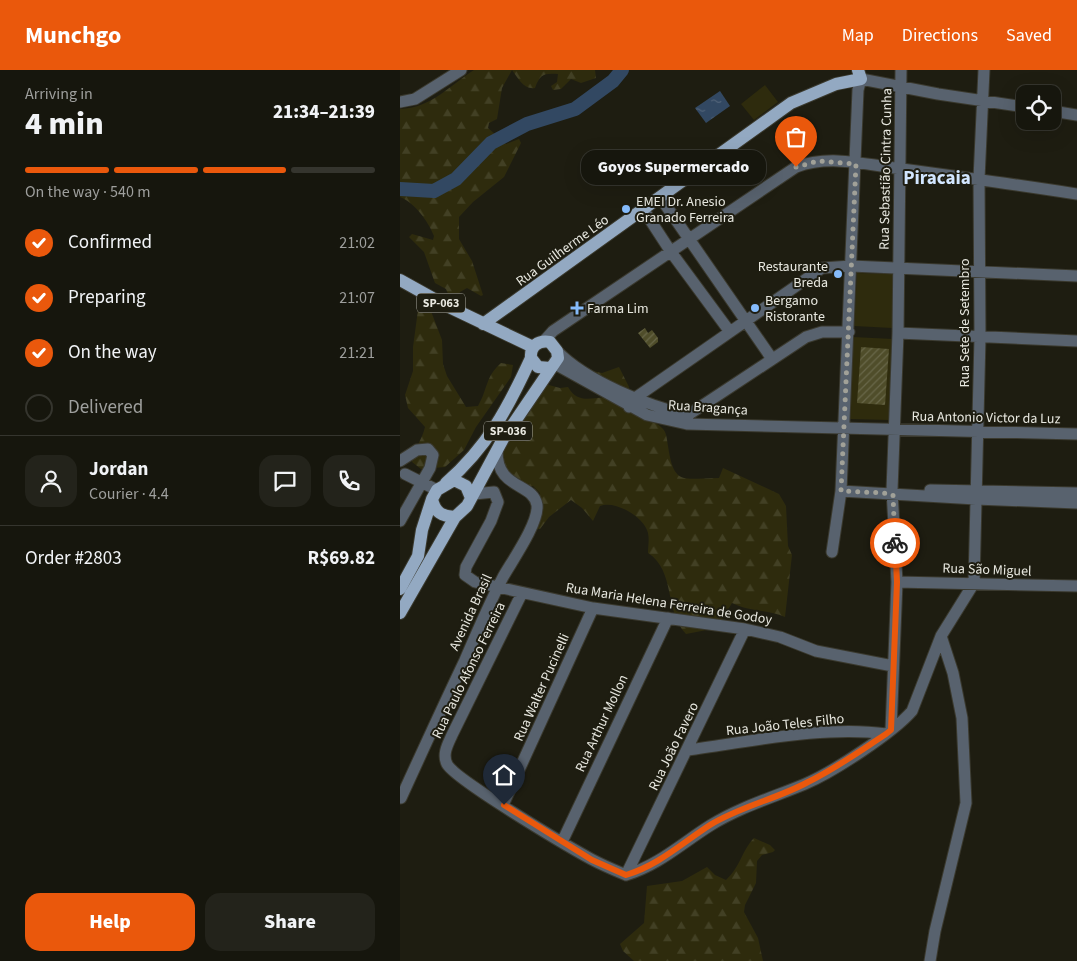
<!DOCTYPE html>
<meta charset="utf-8">
<style>
:root{--surface:#16160d;--page:#23231b;--text:#f1f3f6;--muted:#9e9f9d;--line:#35352e;--accent:#ea580c}
body{margin:0;font-family:"Source Sans 3",sans-serif;background:var(--page);color:var(--text);height:100vh;display:flex;flex-direction:column;font-size:19px;white-space:nowrap}
*{box-sizing:border-box;margin:0}
p{font-size:16px;color:var(--muted)}
.icon{flex:none;width:28px;height:28px;fill:none;stroke:currentColor;stroke-width:2;stroke-linecap:round;stroke-linejoin:round}
.map{position:relative;flex:1;overflow:hidden}
.details{display:flex;flex-direction:column;background:var(--surface);width:400px}
.details>*{flex:none}
.tools{position:absolute;left:616px;top:15px;display:grid;gap:10px}
.tools a{display:grid;place-items:center;width:45px;height:45px;border-radius:10px;background:var(--surface);box-shadow:0 5px 20px #0002,0 0 0 1px var(--line);font-size:25px}
.pin{position:absolute;display:grid;place-items:center;width:42px;height:42px;color:#fff;margin:-51px -21px;border-radius:50% 50% 50% 0;rotate:-45deg;box-shadow:0 0 5px #0007}
.pin .icon{rotate:45deg}
.courier{position:absolute;display:grid;place-items:center;width:50px;height:50px;margin:-25px;border:4px solid #ea580c;border-radius:50%;background:#fff;color:#222;box-shadow:0 1px 6px #0007}
.bubble{position:absolute;height:35px;border-radius:15px;background:var(--surface);box-shadow:0 5px 20px #0002,0 0 0 1px var(--line);font-size:16px;font-weight:800;line-height:35px;text-align:center}
.overview em{font-style:normal;font-weight:800}
.overview div{display:flex;flex-direction:column-reverse}
.overview{display:flex;align-items:center;justify-content:space-between;height:85px;padding:0 25px}
h1{font-size:32px;font-weight:800;line-height:38px}
.bar{display:grid;grid-template-columns:repeat(4,1fr);gap:8px 5px;align-content:center;height:60px;padding:0 25px}
.bar i{height:6px;border-radius:4px;background:var(--line)}
.bar .on{background:var(--accent)}
.bar p{grid-column:span 4}
.line{display:flex;align-items:center;gap:12px;padding:0 25px;border-top:1px solid var(--line)}
.line div{flex:1}
.round{display:grid;place-items:center;flex:none;width:52px;height:52px;border-radius:15px;background:var(--page)}
ol{padding:0 25px;list-style:none}
li{display:flex;align-items:center;gap:15px;height:55px}
li p{margin-inline-start:auto}
li .icon{padding:5px;border-radius:50%;background:var(--accent);color:#fff;stroke-width:4}
li:last-child{color:var(--muted)}
li i{width:28px;height:28px;border:2px solid var(--line);border-radius:50%}
.button{display:flex;gap:10px;margin-top:auto;padding:10px 25px}
.button a{flex:1;height:58px;border-radius:15px;background:var(--accent);color:#fff;font-size:20px;font-weight:800;line-height:58px;text-align:center}
.button a+a{background:var(--page);color:var(--text)}
header{display:flex;align-items:center;gap:30px;box-sizing:border-box;height:70px;padding:0 25px;background:var(--accent);color:#fff}
header strong{font-size:24px}
nav{display:flex;gap:28px;margin-inline-start:auto;font-size:18px}
main{display:flex;flex:1;min-height:0}
.map>svg:first-child{display:block}
.forest{fill:url(#forest-firs)}
.park{fill:#2e2b0d}
.water{fill:url(#water-ripples)}
.lines{fill:none;stroke-linecap:round;stroke-linejoin:round}
.river{stroke:#324862;stroke-width:14}
.building{fill:url(#building-hatch)}
.minor-casing{stroke:#3a392e;stroke-width:13}
.major-casing{stroke:#3a392e;stroke-width:14}
.minor{stroke:#58626e;stroke-width:11}
.major{stroke:#93a9c2;stroke-width:12}
.done{stroke:#a1a198;stroke-width:5;stroke-dasharray:0 9}
.route{stroke:#ea580c;stroke-width:6}
.poi-dot{fill:#85bbfb;stroke:#1e1d11;stroke-width:2}
.labels{text-anchor:middle;stroke-width:4;stroke-linejoin:round;paint-order:stroke}
.shield{fill:#1e1d11;stroke:#ababa2;stroke-width:1}
.shield-label{font-size:12px;font-weight:bold;fill:#e8e8e0}
.street-label{font-size:14px;fill:#e8e8e0;stroke:#1e1d11}
.poi-label{font-size:14px;fill:#e8e8e0;stroke:#1e1d11;text-anchor:start}
.district-label{font-size:19px;font-weight:bold;fill:#d2e6ff;stroke:#1e1d11}
</style>
<header>
<strong>Munchgo</strong>
<nav><a>Map</a><a>Directions</a><a>Saved</a></nav>
</header>
<main>
<section class="details">
<div class="overview"><div><h1>4 min</h1><p>Arriving in</p></div><em>21:34–21:39</em></div>
<div class="bar"><i class="on"></i><i class="on"></i><i class="on"></i><i></i><p>On the way · 540 m</p></div>
<ol>
<li><svg class="icon" aria-label="check" viewBox="0 0 24 24"><path d="M5 12l5 5 9-10"/></svg>Confirmed<p>21:02</p></li>
<li><svg class="icon" aria-label="check" viewBox="0 0 24 24"><path d="M5 12l5 5 9-10"/></svg>Preparing<p>21:07</p></li>
<li><svg class="icon" aria-label="check" viewBox="0 0 24 24"><path d="M5 12l5 5 9-10"/></svg>On the way<p>21:21</p></li>
<li><i></i>Delivered</li>
</ol>
<div class="line" style="height:90px"><a class="round"><svg class="icon" aria-label="person" viewBox="0 0 24 24"><circle cx="12" cy="8" r="4"/><path d="M4 21q1-7 8-7t8 7"/></svg></a><div><b>Jordan</b><p>Courier · 4.4</p></div><a class="round"><svg class="icon" aria-label="chat" viewBox="0 0 24 24"><path d="M4 5h16v11H9l-5 4z"/></svg></a><a class="round"><svg class="icon" aria-label="phone" viewBox="0 0 24 24"><path d="M5 4h4l2 5-3 2q2 4 5 5l2-3 5 2v4C11 20 4 13 5 4z"/></svg></a></div>
<div class="line" style="height:65px"><div>Order #2803</div><b>R$69.82</b></div>
<div class="button"><a>Help</a><a>Share</a></div>
</section>
<div class="map">
<svg width="677" height="891" viewBox="0 0 677 891">
<defs>
<pattern id="forest-firs" width="22" height="20" patternUnits="userSpaceOnUse" patternTransform="scale(1.25)"><rect width="22" height="20" fill="#2e2b0d"/><path d="M5 1l3.5 6h-7zM16 11l3.5 6h-7z" fill="#424024"/></pattern>
<pattern id="water-ripples" width="26" height="14" patternUnits="userSpaceOnUse" patternTransform="scale(1.25)"><rect width="26" height="14" fill="#324862"/><path d="M2 4q2-2 4 0t4 0M15 11q2-2 4 0t4 0" fill="none" stroke="#506278"/></pattern>
<pattern id="building-hatch" width="6" height="6" patternUnits="userSpaceOnUse" patternTransform="scale(1.25)"><rect width="6" height="6" fill="#4f4d2a"/><path d="M-1 1l2-2M0 6l6-6M5 7l2-2" fill="none" stroke="#686749"/></pattern>
</defs>
<rect width="100%" height="100%" fill="#1e1d11"/>
<path class="forest" d="M74,0h38l-10,18 -5,31 -8,4 -1,5 18,16 13,-5 2,4 -17,34 -31,25 -14,15v22l13,22 11,34 -2,1 -14,-8 -7,4 -3,7 11,11 -14,-2 -8,-19 -11,-6 -11,-31 -15,-15 3,-3 21,6 1,-4c-6,-15 -19,-33 -34,-39v-88c31,-1 49,-23 74,-39z
M112,0h83l1,8 -15,5 -10,-4 -10,10 -8,1 -2,-4 6,-4 1,-8c-14,-1 -18,0 -23,14 -11,2 -17,-10 -23,-18z
M29,236l13,34 1,24 4,12 19,31 12,-1c10,-17 7,-29 23,-43l12,2 -2,12 -35,50 -12,23 -19,17 -24,2 -9,-7c2,-13 10,-22 13,-35l-17,-19 -3,-13 8,-24v-24l5,-37z
M219,297l10,20 -4,20c9,5 31,14 37,21 5,4 5,13 6,18 6,41 15,32 51,32l4,-10 56,26 7,12 2,40 4,9 -7,62c-18,-8 -36,-5 -53,-14l-15,25 -31,6c-22,-23 -10,-63 -38,-81 0,-7 2,-16 -1,-23 -6,-15 -33,-30 -47,-24l-7,15 -11,-13 -11,-8 -22,17 -9,12h-3l3,-36 -7,-7 -8,1 -25,-21 -1,-13 46,-69 15,4 8,-1c10,17 22,11 40,10l-24,-28 18,4z
M354,768l16,7 5,5 -2,2 -11,3 -5,6 -1,22 -11,22 -1,7 14,26 5,23h-129l-11,-10 -3,-7 24,-21 3,-37 35,-5 25,-14 8,8 11,5c15,-14 16,-30 28,-42z"/>
<path class="park" d="M365,15l13,17 -24,18 -13,-16z
M457,203l38,1 -3,54 -38,-2z
M453,267l40,2 -4,81 -39,-1z"/>
<path class="water" d="M320,21l10,15 -24,17 -11,-15z"/>
<g class="lines">
<path class="river" d="M0,119l34,2 22,-12 35,-36 36,-19 48,-15 38,-28 9,-11"/>
</g>
<path class="building" d="M245,258l3,5 4,-3 6,8v4l-8,6 -12,-15z
M461,277l28,2 -4,56 -28,-2z"/>
<g class="lines">
<g class="minor-casing">
<path id="minor" d="M0,32l15,-3 46,-29
M652,41l25,4
M260,127l112,162
M243,139l28,43 59,80
M498,263l179,8
M144,271l9,-10 243,-164c34,-13 72,-2 106,2 59,8 117,16 175,25
M157,281c29,30 91,55 131,64
M155,294l92,51 40,9 390,10
M229,337l6,-9 187,-130 29,-2 226,10
M287,354l1,-9 118,-78 16,-5h27
M0,391l17,-11 11,-1 5,6 -3,13 -30,53
M5,404l32,16
M530,420l147,3
M441,421l135,8 101,4
M74,424l20,-2 4,10 -7,19 -25,46 -1,8 10,7 118,26 152,21 35,8 36,14 77,15
M432,482l9,-61 17,-401 3,-11 77,15 87,13
M497,512l180,4
M122,523l-70,142c-4,9 -10,19 -5,29 7,15 122,83 144,95 11,6 23,11 35,16 33,-10 56,-32 85,-50 29,-18 63,-28 94,-41 28,-12 88,-51 107,-73l29,-75 33,-53 6,-246 -1,-158 5,-109
M491,660l6,-148 -5,-92 6,-157 3,-263
M288,680c60,-8 139,-25 198,-16
M1,728c21,-46 42,-92 64,-138 12,-28 24,-56 38,-83 9,-16 36,-54 34,-72 -4,-23 -40,-15 -40,-54
M103,735l90,-197
M162,772l106,-224
M226,805l119,-246
M530,891l5,-30 31,-128 -4,-85 -9,-45 -12,-37"/>
</g>
<g class="major-casing">
<path id="major" d="M0,210l45,25 88,42
M83,254l308,-221 45,-19 25,-5 -3,-9
M46,413c42,-37 62,-75 85,-125
M71,428l-5,-12 -12,-6 -17,10 -5,9c3,14 10,17 23,18l12,-11 36,-67 55,-81 -1,-7 -7,-9c-12,-2 -20,4 -19,16l7,9 12,1
M0,519l18,-33 4,-26 10,-31
M0,543l55,-96"/>
</g>
<use href="#minor" class="minor"/>
<use href="#major" class="major"/>
</g>
<g class="lines">
<path class="done" d="M396,97l22,-6 38,3 -15,327 43,2 9,2 2,48"/>
<path class="route" d="M104,735l88,55 34,15c33,-10 56,-32 84,-50 31,-19 67,-26 98,-43 27,-13 52,-31 78,-48l5,-4 6,-148 -2,-39"/>
</g>
<g class="poi-dot">
<circle cx="226" cy="139" r="5"/>
<circle cx="438" cy="204" r="5"/>
<path d="M174.5 230.5h5v5h5v5h-5v5h-5v-5h-5v-5h5z"/>
<circle cx="355" cy="238" r="5"/>
</g>
<g class="labels">
<g class="shield">
<rect x="17" y="223.5" width="48" height="19" rx="4"/>
<rect x="84" y="351.5" width="48" height="19" rx="4"/>
</g>
<g class="shield-label">
<text x="41" y="237">SP-063</text>
<text x="108" y="365">SP-036</text>
</g>
<g class="street-label">
<text transform="translate(485 99) rotate(-89)" y="5">Rua Sebastião Cintra Cunha</text>
<text transform="translate(162 180) rotate(-36)" y="5">Rua Guilherme Léo</text>
<text transform="translate(564 253) rotate(-90)" y="5">Rua Sete de Setembro</text>
<text transform="translate(308 337) rotate(4)" y="5">Rua Bragança</text>
<text transform="translate(586 347) rotate(1)" y="5">Rua Antonio Victor da Luz</text>
<text transform="translate(587 499) rotate(2)" y="5">Rua São Miguel</text>
<text transform="translate(269 533) rotate(9)" y="5">Rua Maria Helena Ferreira de Godoy</text>
<text transform="translate(70 542) rotate(-65)" y="5">Avenida Brasil</text>
<text transform="translate(68 600) rotate(-64)" y="5">Rua Paulo Afonso Ferreira</text>
<text transform="translate(141 617) rotate(-66)" y="5">Rua Walter Pucinelli</text>
<text transform="translate(201 653) rotate(-65)" y="5">Rua Arthur Mollon</text>
<text transform="translate(385 654) rotate(-6)" y="5">Rua João Teles Filho</text>
<text transform="translate(273 676) rotate(-64)" y="5">Rua João Favero</text>
</g>
<g class="poi-label">
<text x="236" y="136">EMEI Dr. Anesio<tspan x="236" dy="16">Granado Ferreira</tspan></text>
<text x="428" y="201" text-anchor="end">Restaurante<tspan x="428" dy="16">Breda</tspan></text>
<text x="365" y="235">Bergamo<tspan x="365" dy="16">Ristorante</tspan></text>
<text x="187" y="243">Farma Lim</text>
</g>
<g class="district-label">
<text x="537" y="114">Piracaia</text>
</g>
</g>
</svg>
<div class="tools">
<a><svg class="icon" aria-label="locate" viewBox="0 0 24 24"><circle cx="12" cy="12" r="6"/><path d="M12 2v4M12 18v4M2 12h4M18 12h4"/></svg></a>
</div>
<div class="pin" style="left:396px;top:97px;background:#ea580c"><svg class="icon" aria-label="bag" viewBox="0 0 24 24"><path d="M5 8h14l-1 12H6zM9 8a3 3 0 0 1 6 0"/></svg></div>
<div class="pin" style="left:104px;top:735px;background:#1f2937"><svg class="icon" aria-label="home" viewBox="0 0 24 24"><path d="M3 11l9-7 9 7M6 9v11h12V9"/></svg></div>
<div class="courier" style="left:495px;top:473px"><svg class="icon" aria-label="bike" viewBox="0 0 24 24"><circle cx="6" cy="16" r="4"/><circle cx="18" cy="16" r="4"/><path d="M6 16l4-8h5l3 8M10 8l3 8H6M13 5h3"/></svg></div>
<div class="bubble" style="left:181px;top:80px;width:185px">Goyos Supermercado</div>
</div>
</main>
